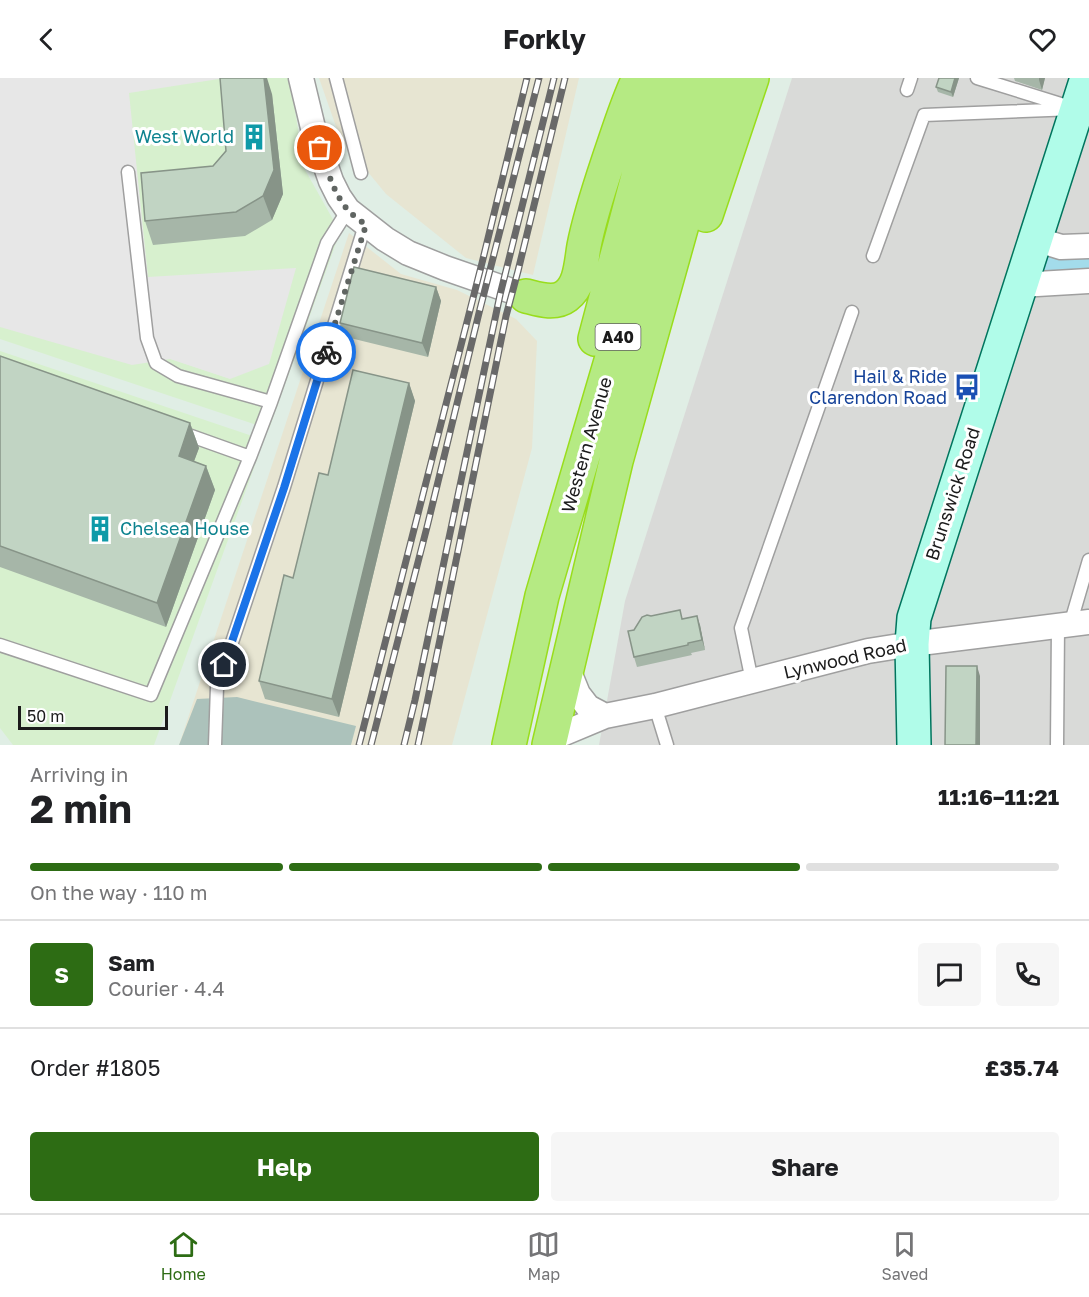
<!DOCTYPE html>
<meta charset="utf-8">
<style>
:root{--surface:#fff;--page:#f6f6f6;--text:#202124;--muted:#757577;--line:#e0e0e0;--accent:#2d6c14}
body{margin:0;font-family:"Golos Text",sans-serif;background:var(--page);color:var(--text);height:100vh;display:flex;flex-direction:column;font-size:22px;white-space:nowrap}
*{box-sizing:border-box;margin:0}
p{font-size:20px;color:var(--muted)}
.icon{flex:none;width:33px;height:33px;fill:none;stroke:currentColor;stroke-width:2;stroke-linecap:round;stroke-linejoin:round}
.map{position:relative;height:667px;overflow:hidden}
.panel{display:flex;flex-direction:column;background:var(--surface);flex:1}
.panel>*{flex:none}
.scale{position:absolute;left:18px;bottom:15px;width:150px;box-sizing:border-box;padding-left:6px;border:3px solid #1b1b1b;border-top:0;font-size:16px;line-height:21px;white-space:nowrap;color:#1b1b1b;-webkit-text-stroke:4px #fff;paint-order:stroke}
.pin{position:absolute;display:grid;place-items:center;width:51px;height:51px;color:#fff;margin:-26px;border:3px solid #fff;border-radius:50%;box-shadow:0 2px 6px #0007}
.courier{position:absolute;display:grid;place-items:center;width:60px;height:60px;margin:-30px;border:4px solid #1a73e8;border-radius:50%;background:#fff;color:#222;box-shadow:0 2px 8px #0007}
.head em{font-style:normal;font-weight:700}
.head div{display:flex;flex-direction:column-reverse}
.head{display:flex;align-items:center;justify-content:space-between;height:102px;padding:0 30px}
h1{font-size:39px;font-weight:700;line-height:45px}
.bar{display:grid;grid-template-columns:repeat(4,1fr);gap:9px 6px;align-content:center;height:72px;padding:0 30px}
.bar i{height:8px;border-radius:4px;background:var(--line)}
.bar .current{background:var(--accent)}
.bar p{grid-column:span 4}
.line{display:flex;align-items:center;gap:15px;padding:0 30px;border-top:2px solid var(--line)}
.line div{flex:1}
.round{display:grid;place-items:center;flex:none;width:63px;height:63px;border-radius:6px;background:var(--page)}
.action{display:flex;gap:12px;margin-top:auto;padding:12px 30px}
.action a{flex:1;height:69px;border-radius:6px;background:var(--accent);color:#fff;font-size:24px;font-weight:700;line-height:69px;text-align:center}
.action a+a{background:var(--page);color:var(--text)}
header{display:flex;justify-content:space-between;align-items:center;height:78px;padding:0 30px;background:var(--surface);font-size:27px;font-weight:700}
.menu{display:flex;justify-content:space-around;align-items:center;height:84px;border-top:2px solid var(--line);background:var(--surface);font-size:16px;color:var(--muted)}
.menu a{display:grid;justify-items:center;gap:3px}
.menu .current{color:var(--accent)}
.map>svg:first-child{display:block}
.residential{fill:#d9dad8}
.commercial{fill:#d7f0ce}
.industrial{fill:#e7e5d2}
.construction{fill:#acc2bb}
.grass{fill:#a3dceb}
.parking{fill:#e7e7e7}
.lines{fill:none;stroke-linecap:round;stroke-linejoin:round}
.lane-casing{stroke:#9f9f9f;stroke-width:15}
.street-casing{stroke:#9f9f9f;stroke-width:27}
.secondary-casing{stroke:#00755e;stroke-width:36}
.highway-casing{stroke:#99dd1c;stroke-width:36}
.lane{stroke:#fff;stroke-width:12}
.street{stroke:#fff;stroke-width:24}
.secondary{stroke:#b0fce9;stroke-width:33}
.highway{stroke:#b5ea83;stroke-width:33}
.rail-casing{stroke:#696969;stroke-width:7}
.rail{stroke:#fff;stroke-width:4.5;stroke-dasharray:14;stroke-linecap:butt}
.wall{fill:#a6b6a8}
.shaded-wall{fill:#879488}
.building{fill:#c1d4c3;stroke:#879488;stroke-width:1.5}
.done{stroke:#606562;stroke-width:6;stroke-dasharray:0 10.8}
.route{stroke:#1a73e8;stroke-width:8}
.labels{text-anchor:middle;stroke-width:6;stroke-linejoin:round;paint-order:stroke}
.shield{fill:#fff;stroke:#5f5f5f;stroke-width:1.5}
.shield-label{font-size:16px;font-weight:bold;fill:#1b1b1b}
.culture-label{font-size:18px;fill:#0d838f;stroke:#fff;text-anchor:end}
.transit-label{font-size:18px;fill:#164399;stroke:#fff;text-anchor:end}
.street-label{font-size:18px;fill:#1b1b1b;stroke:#fff}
</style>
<header><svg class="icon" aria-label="back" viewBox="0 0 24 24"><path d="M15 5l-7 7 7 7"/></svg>Forkly<svg class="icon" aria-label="heart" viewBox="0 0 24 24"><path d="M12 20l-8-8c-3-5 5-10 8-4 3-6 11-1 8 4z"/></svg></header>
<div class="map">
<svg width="1089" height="667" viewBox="0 0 1089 667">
<rect width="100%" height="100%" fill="#e0eee5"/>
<path class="residential" d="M792,0h297v667h-490l26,-144z"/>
<path class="commercial" d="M0,0h290l14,90 36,64 -71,197 -269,-90z
M0,273l264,89 -110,305h-141l-13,-17z"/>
<path class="industrial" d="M319,0h260l-46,197 -67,-17 -80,-64 -46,-56z
M349,155l52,41 56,16 59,29 21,22 -5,107 -80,297h-273z"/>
<path class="construction" d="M237,619l119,29 -5,19h-172l18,-46z"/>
<path class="grass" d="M1089,175v20l-46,3 4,-20z"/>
<path class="parking" d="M0,0h225l-96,15 19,184 148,-9 -27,96 -39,15 -60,-20 -38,6 -132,-38z"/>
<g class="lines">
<g class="lane-casing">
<path id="lane" d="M336,0l25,95
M977,0l90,28
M907,12l4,-12
M128,94l19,166 9,25 22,13 93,26 56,-159 21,-33
M873,178l51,-141 151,-6
M180,354l70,25
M1070,547l19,-65
M0,567l151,50 99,-238 21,-55
M752,603l-11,-53 111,-316
M655,628l12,39
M215,667l2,-58 67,-200 81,-262
M1057,667l1,-119"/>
</g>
<g class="street-casing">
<path id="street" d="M301,0l13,54 17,49 8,16 9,13 37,29 23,14 37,15 81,28
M1035,161l26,8 28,-1
M1020,207l69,-4
M567,589l11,27 10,13 17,9
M550,661l55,-23 50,-10 213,-55 44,-7 177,-22"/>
</g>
<g class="secondary-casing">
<path id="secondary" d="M914,667l-2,-101 2,-26 173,-540"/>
</g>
<g class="highway-casing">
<path id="highway" d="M706,137l46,-137
M526,218c12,3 28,9 40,0 15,-11 15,-33 18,-50 6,-31 16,-60 26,-90 9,-26 17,-53 29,-78
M595,261l69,-261
M509,667l33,-149 152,-518
M549,667l67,-284 107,-383"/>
</g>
<use href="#lane" class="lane"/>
<use href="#street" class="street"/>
<use href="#secondary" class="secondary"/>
<use href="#highway" class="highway"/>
<g class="rail-casing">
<path id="rail" d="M359,667l123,-482 45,-185
M371,667l56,-218 52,-214 60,-235
M404,667l11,-45 85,-405 54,-217
M418,667l9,-42 79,-387 12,-45 47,-193"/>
</g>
<use href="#rail" class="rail"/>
</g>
<path class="wall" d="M939,0h20l-6,19 -15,-5 -2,-5z
M1014,0h31l-3,12 -27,-9z
M272,16l11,100 -11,26 -27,16 -92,9 -8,-24 68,-55z
M436,209l5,14 -13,56 -82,-20 -6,-14z
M0,278l190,67 9,25 -5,13 12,5 9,24 -49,137 -166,-60z
M409,305l6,18 -76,316 -74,-18 -6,-18 69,-206z
M651,538l32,3 17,6 5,25 -14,3 1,2 -55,12 -3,-10z"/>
<path class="shaded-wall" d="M264,0h3l5,16 11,100 -11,26 -9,-24z
M955,0h4l-6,19 -2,-5z
M1039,0h6l-3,12 -3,-10z
M436,209l5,14 -13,56 -6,-14z
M409,305l6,18 -76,316 -7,-18z
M190,345l9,25 -12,32 -8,-24z
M206,388l9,24 -49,137 -9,-24z
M697,538l3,9 5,25 -3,-10z
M977,588l3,10v69h-4z"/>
<path class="building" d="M220,0h44l10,92 -11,26 -27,16 -91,9 -4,-48 72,-7 13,-15z
M939,0h16l-4,14 -15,-5z
M354,189l82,20 -14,56 -82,-20z
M0,278l190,67 -11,33 27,10 -49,137 -157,-57z
M353,292l56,13 -77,316 -73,-18 25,-106 9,3 26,-105 9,2z
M680,532l2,9 15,-3 5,24 -14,3v2l-54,12 -6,-26 6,-1 8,-13 5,-2 4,1z
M946,588h31l-1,79h-31z"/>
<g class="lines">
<path class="done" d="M320,70c7,21 13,44 27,61 5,6 13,11 19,16l-40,127"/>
<path class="route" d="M224,587l60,-177 42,-136"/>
</g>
<defs>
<g id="building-bare" transform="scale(2.07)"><path d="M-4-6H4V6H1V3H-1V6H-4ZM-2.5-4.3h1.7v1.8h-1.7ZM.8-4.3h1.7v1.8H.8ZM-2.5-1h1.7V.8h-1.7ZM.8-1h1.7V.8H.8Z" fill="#0f9aa8" stroke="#fff" stroke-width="2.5" paint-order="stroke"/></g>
<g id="bus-bare" transform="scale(2.07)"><path d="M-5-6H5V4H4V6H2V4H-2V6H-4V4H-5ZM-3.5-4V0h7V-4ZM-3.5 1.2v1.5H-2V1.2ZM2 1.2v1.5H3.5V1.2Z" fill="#1a4fb4" stroke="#fff" stroke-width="2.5" paint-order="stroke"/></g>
</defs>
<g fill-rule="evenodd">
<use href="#building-bare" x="254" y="59"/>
<use href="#bus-bare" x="967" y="309"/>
<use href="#building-bare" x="100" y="451"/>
</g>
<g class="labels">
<rect class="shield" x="595.5" y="246" width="45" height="26" rx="4.5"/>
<g class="shield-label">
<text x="618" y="265">A40</text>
</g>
<g class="culture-label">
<text x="234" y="65">West World</text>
<text x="120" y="457" text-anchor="start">Chelsea House</text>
</g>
<g class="transit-label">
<text x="947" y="305">Hail &amp; Ride<tspan x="947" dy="21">Clarendon Road</tspan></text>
</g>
<g class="street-label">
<text transform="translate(587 367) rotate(-74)" y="6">Western Avenue</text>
<text transform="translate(953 416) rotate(-72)" y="6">Brunswick Road</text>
<text transform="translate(845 581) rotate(-13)" y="6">Lynwood Road</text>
</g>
</g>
</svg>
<div class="scale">50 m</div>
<div class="pin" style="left:320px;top:70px;background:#ea580c"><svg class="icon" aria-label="bag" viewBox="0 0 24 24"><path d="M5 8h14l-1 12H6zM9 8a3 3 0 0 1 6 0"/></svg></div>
<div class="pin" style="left:224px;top:587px;background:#1f2937"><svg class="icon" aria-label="home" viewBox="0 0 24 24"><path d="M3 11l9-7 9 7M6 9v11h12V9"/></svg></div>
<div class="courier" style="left:326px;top:274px"><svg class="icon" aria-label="bike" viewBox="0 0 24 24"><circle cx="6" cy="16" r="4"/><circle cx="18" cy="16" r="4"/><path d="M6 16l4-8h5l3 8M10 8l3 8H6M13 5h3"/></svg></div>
</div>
<section class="panel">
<div class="head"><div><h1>2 min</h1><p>Arriving in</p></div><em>11:16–11:21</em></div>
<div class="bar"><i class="current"></i><i class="current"></i><i class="current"></i><i></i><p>On the way · 110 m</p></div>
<div class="line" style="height:108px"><b class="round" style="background:var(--accent);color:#fff">S</b><div><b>Sam</b><p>Courier · 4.4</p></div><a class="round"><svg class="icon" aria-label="chat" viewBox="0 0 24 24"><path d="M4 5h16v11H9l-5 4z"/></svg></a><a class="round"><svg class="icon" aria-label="phone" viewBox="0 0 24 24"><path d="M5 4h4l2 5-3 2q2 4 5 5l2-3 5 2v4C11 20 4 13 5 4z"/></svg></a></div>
<div class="line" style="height:78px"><div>Order #1805</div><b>£35.74</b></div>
<div class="action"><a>Help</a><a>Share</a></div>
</section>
<nav class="menu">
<a class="current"><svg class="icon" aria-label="home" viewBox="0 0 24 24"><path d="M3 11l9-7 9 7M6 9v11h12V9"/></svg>Home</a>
<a><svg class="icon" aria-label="map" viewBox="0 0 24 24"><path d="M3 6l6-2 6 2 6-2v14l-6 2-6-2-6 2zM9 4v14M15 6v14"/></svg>Map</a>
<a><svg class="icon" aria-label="saved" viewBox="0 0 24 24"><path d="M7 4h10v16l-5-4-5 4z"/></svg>Saved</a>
</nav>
